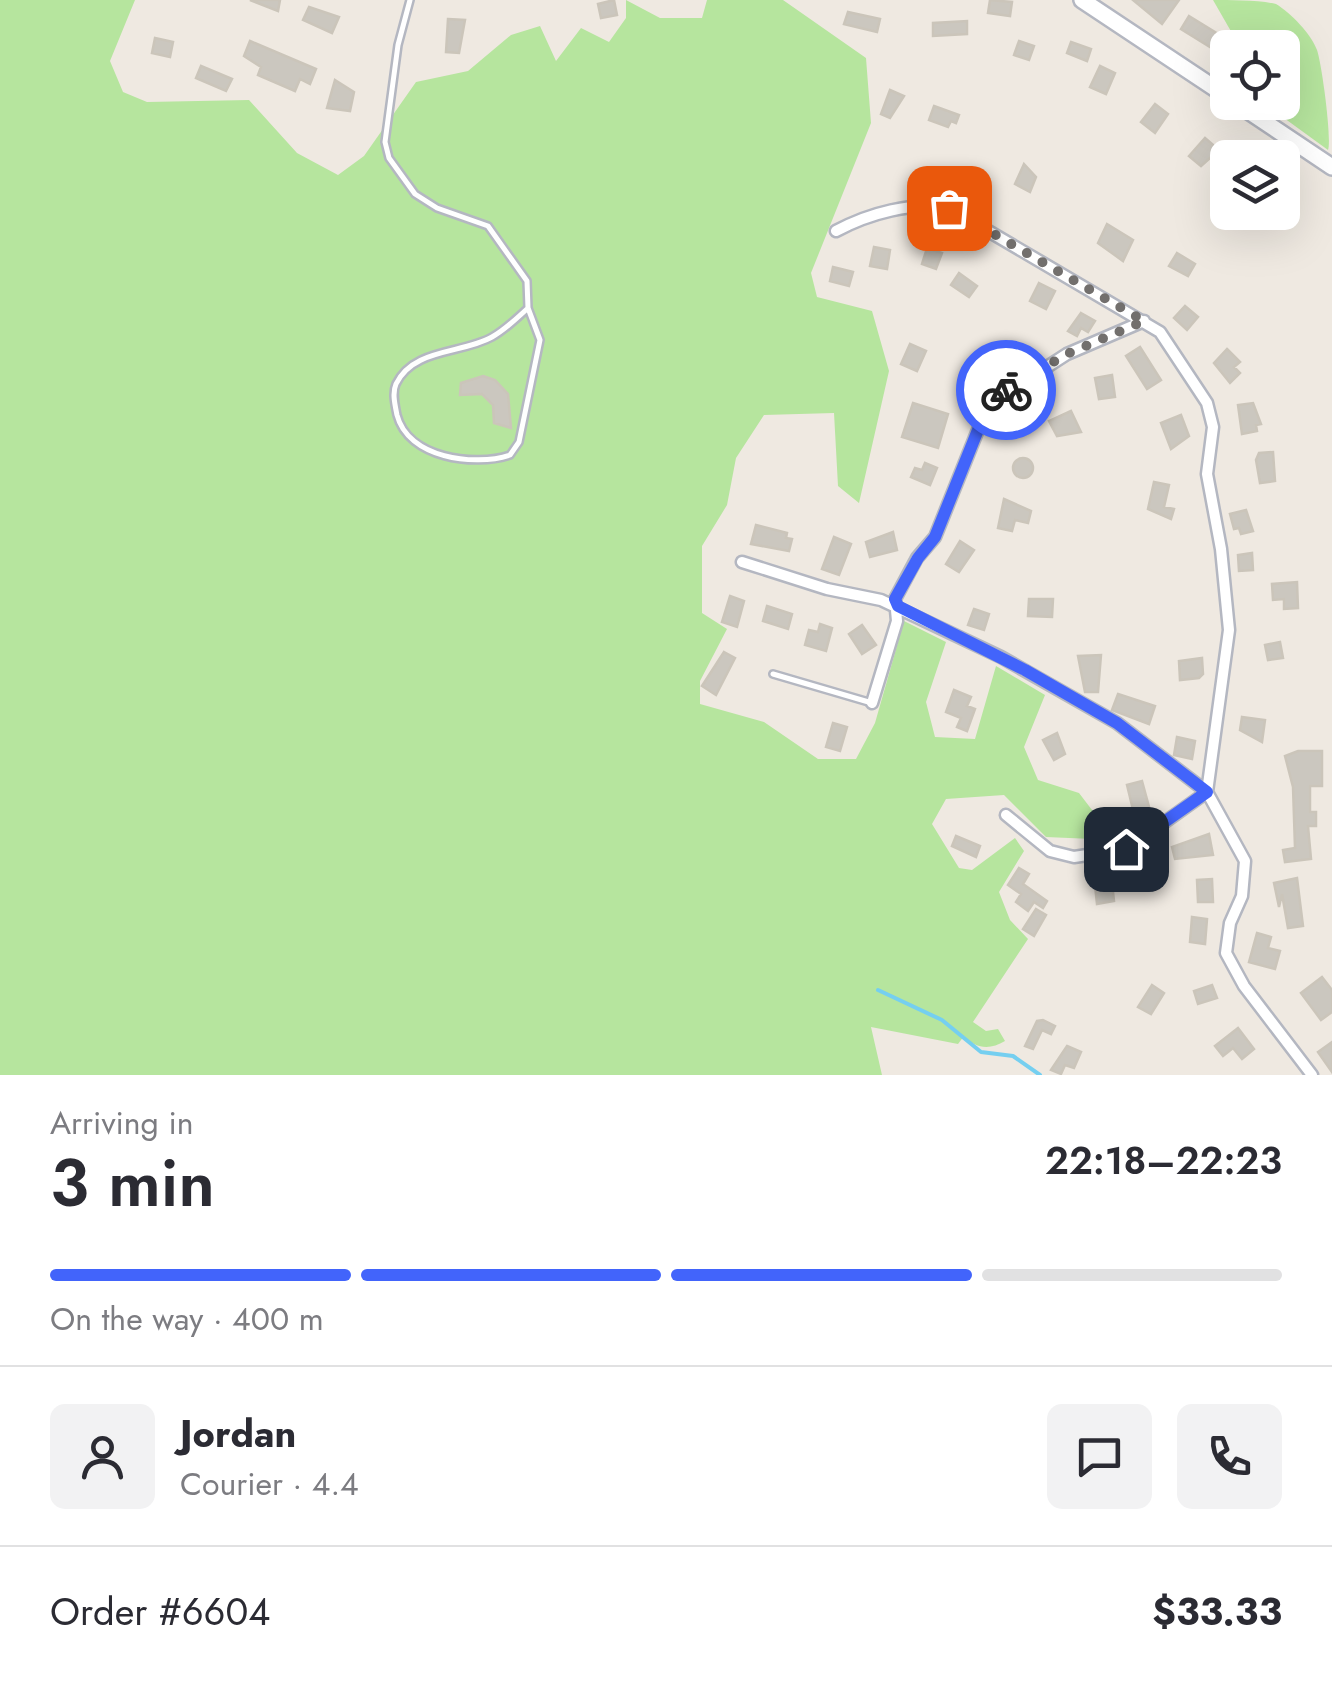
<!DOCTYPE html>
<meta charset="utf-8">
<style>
:root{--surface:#fff;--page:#f2f2f3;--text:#2b2b33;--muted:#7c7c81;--line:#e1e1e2;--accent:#4264fb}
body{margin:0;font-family:Jost,sans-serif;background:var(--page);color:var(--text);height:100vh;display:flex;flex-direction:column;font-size:38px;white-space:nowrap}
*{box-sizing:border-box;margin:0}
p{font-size:32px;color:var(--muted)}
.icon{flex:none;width:55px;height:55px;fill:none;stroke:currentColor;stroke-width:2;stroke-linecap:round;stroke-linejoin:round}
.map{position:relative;height:1075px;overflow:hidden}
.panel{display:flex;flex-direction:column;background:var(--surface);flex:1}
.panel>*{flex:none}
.buttons{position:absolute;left:1210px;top:30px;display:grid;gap:20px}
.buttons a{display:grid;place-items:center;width:90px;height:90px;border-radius:15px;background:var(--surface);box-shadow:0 10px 40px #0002;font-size:50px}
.pin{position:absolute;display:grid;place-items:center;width:85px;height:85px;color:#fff;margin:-42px;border-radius:20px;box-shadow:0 5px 15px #0006}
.courier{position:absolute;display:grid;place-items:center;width:100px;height:100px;margin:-50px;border:8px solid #4264fb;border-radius:50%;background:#fff;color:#222;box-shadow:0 2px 12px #0007}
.overview em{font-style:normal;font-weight:600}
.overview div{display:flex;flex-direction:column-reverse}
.overview{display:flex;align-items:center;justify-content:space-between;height:170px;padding:0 50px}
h1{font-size:65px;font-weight:600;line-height:75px}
.bar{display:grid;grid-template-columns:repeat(4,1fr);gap:15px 10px;align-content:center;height:120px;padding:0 50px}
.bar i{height:12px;border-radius:8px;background:var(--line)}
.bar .active{background:var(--accent)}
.bar p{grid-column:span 4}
.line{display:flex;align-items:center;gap:25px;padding:0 50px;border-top:2px solid var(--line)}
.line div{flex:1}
.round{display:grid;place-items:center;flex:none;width:105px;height:105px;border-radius:15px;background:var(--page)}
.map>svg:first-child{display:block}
.green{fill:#b6e59e}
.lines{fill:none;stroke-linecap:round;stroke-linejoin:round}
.stream{stroke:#75cff0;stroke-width:4}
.building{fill:#cbc7bf;stroke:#cbc5ba;stroke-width:2.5}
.service-casing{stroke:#b4b7c1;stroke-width:10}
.minor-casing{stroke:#b4b7c1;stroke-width:15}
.secondary-casing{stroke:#b4b7c1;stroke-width:20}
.service{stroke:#fff;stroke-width:5}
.minor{stroke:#fff;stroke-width:10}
.secondary{stroke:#fff;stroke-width:15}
.done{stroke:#726f6d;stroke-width:10;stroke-dasharray:0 18}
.route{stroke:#4264fb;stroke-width:12}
</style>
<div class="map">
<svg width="1332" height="1075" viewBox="0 0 1332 1075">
<rect width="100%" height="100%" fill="#efe9e1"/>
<path class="green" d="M0,0h135l-25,61 13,31 24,10 102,-2 48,53 41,22 26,-19 52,-74 52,-11 43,-36 29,-9 16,35 25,-33 28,14 17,-24v-18l34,18h42l5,-18h76l83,58 5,65 -60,150 6,24 55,14 17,60 -30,132 -21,-17 -4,-73 -70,2 -28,43 -9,47 -25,41v67l25,16 -27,52v23l64,18 54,37h38l19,-36 29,-102 42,21 -20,60 9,35 40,2 21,-73 49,29 -21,52 14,33 41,13 36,47 -69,-3 -42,-42 -58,4 -14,25 27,44 13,2 43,-32 9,13 -25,41 11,28 18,19 -55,83 13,9 12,-2 7,12c-15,9 -29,8 -41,-5l-6,8 -87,-17 11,48h-882z
M1213,0c17,0 47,0 63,4 15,9 35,30 41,46 5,15 15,90 11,100l-55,-40 -2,-7 11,-1v-54l-42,-1z"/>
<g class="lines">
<path class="stream" d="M878,990l64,30 39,32 32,4 27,19"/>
</g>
<path class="building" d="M250,0h30l-2,11z
M614,0l3,15 -16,3 -3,-14z
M990,0l22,2 -2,14 -22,-3z
M1133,0h46l-17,24z
M309,7l30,10 -7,16 -29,-13z
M848,12l32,7 -3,13 -33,-8z
M1189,16l29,18 -8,13 -29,-18z
M448,19l17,1 -6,33 -13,-1z
M967,21v13l-34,2v-13z
M155,38l18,4 -3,15 -18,-4z
M250,41l66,28 -6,15 -10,-5 -5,12 -37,-16 3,-8 -17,-11z
M1019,41l15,5 -5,14 -15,-5z
M1071,42l20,7 -4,12 -20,-8z
M201,66l31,13 -6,12 -30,-13z
M1100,66l15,7 -9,21 -16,-7z
M335,80l19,12 -4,19 -23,-3z
M890,90l14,6 -14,22 -9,-4z
M1155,104l13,10 -13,19 -14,-11z
M934,106l25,9 -3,8 -5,-2 -3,6 -19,-7z
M1205,138l14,12 -18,16 -12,-10z
M1024,164l12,13 -6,15 -15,-8z
M966 193a10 10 0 1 1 20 0a10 10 0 1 1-20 0Z
M1107,224l26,16 -10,21 -25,-18z
M874,247l16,3 -3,19 -17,-3z
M927,248l15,5 -6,16 -14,-5z
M1177,253l18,11 -7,12 -19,-10z
M833,267l20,5 -4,14 -19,-5z
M959,273l18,13 -8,11 -18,-12z
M1039,283l16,8 -9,18 -16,-8z
M1185,306l13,11 -11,13 -13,-12z
M1081,313l14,8 -7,11 -7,-4 -4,8 -9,-5z
M910,344l16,7 -9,20 -16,-7z
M985,347l10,9 -13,15 -10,-9z
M1140,347l21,33 -14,9 -21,-33z
M1227,349l13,13 -6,5 6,6 -10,10 -16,-20z
M1112,375l3,22 -16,2 -4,-21z
M483,376l12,4 13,14 3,34 -17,-5 -1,-18 -11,-11 -22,1 1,-12z
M913,403l35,11 -10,34 -36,-11z
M1253,403l8,21 -5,1 1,6 -15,3 -4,-29z
M1071,411l10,21 -24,4 -8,-15z
M1181,415l8,21 -18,13 -10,-26z
M1273,452l2,29 -15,2 -4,-23 3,-7z
M1013 468a10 10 0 1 1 20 0a10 10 0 1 1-20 0Z
M925,463l12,5 -7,17 -19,-8 4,-9 7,2z
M1154,482l15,3 -5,22 10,2 -3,10 -23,-10z
M1004,499l27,12 -3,12 -13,-3 -3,11 -14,-3z
M1246,510l7,21 -12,3 -2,-6 -5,1 -4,-15z
M756,525l31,8 -1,5 6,1 -3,12 -38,-7z
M893,532l4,18 -27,7 -4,-15z
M834,537l17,7 -12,31 -17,-6z
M960,541l14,9 -15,22 -13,-8z
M1252,553l1,17 -14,1 -1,-16z
M1297,582l1,26 -14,1v-10l-11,1 -1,-16z
M730,596l14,5 -7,26 -15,-5z
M1029,599h24l-1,18 -24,-1z
M767,606l25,8 -4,15 -25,-8z
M974,609l15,5 -5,16 -16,-5z
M820,624l12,4 -6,23 -21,-6 4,-15 9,2z
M862,625l14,20 -14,9 -13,-20z
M1280,642l3,16 -15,2 -3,-15z
M724,652l11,6 -19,37 -14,-9z
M1101,655l-3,37h-13l-7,-36z
M1202,658l1,16 -4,4 -19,2 -1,-19z
M954,690l17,7 -4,9 8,3 -8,22 -10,-4 4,-9 -15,-6z
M1118,694l37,12 -6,18 -37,-14z
M1242,717l23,3 -3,22 -22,-12z
M833,723l14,4 -7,24 -14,-4z
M1057,733l8,21 -11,6 -11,-20z
M1177,737l18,4 -3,18 -18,-4z
M1298,751h24v35h-12v26h6v14h-8l3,33 -26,3 -2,-12 12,-2 -2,-61 -8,-31z
M1142,781l9,33 -16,4 -8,-33z
M1209,834l4,21 -38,4 -3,-12z
M956,836l24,10 -4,11 -24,-11z
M1019,868l10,6 -6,10 24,17 -4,7 -9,-6 -6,9 -12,-9 5,-8 -13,-9z
M1297,878l6,48 -15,2 -6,-34 -3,13 -5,-24z
M1212,879l1,23h-15l-1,-22z
M1112,883l2,18 -17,3 -2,-19z
M1036,909l10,6 -12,21 -11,-7z
M1192,917l15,2 -2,25 -15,-2z
M1257,933l14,4 -3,11 12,3 -5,18 -26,-7z
M1322,977l10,13v22l-11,8 -20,-27z
M1152,985l12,8 -13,21 -13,-7z
M1212,985l5,13 -19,6 -4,-13z
M1043,1020l12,6 -4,8 -9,-4 -9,19 -8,-3 12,-25z
M1238,1028l16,21 -12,10 -9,-11 -10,8 -8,-10z
M1332,1042v30l-14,-20z
M1067,1046l14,6 -7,16 -9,-3 -4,9 -10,-4z"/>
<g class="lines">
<g class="service-casing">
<path id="service" d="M410,0l-12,45 -13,97 4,16 26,36 22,14 51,18 39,55 1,27 12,32 -21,102 -9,13c-36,12 -102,3 -113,-40 -2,-10 -5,-22 -1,-31 17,-36 66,-30 96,-47 13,-7 25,-19 36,-29
M773,674l99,29"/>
</g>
<g class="minor-casing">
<path id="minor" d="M836,231c34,-18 75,-29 113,-23l211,124 47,71 6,24 -6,47 14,75 8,81 -22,162 38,69 -3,35 -12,27 -4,30 18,33 68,89
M742,562l85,27 54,11 120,57 116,66 90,69 -80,57 -53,8 -24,-6 -44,-36
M872,703l25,-82 -2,-22 22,-41 18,-21 53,-132 79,-51 77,-33"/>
</g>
<g class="secondary-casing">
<path id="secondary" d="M1082,0l146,97
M1235,102l97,65"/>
</g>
<use href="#service" class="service"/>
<use href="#minor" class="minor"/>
<use href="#secondary" class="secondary"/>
</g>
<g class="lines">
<path class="done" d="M949,208l195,113 -77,33 -61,36"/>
<path class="route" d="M1006,390l-18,15 -53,132 -17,21 -23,41 3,7 127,64 92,53 90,69 -81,57"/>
</g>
</svg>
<div class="buttons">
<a><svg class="icon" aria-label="locate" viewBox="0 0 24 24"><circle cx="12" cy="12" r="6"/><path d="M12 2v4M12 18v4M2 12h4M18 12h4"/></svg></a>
<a><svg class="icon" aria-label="layers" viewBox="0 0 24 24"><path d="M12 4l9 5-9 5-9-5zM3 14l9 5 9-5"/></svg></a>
</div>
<div class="pin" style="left:949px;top:208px;background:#ea580c"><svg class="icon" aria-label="bag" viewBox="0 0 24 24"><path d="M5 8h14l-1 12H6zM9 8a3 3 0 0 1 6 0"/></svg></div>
<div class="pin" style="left:1126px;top:849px;background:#1f2937"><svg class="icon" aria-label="home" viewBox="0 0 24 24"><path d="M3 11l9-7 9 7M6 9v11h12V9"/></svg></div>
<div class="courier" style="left:1006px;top:390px"><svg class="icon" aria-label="bike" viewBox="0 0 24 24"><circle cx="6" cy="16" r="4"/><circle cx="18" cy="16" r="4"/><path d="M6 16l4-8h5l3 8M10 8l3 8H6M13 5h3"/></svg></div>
</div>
<section class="panel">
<div class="overview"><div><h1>3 min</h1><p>Arriving in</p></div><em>22:18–22:23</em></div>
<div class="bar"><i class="active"></i><i class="active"></i><i class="active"></i><i></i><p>On the way · 400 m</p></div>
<div class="line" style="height:180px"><a class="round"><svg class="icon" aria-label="person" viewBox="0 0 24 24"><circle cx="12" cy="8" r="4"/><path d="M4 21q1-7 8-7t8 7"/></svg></a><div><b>Jordan</b><p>Courier · 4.4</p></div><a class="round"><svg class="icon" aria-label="chat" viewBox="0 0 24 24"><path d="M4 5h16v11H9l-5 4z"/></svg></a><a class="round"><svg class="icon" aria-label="phone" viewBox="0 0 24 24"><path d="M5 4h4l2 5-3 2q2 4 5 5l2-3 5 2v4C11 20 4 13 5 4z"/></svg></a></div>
<div class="line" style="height:130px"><div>Order #6604</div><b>$33.33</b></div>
</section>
